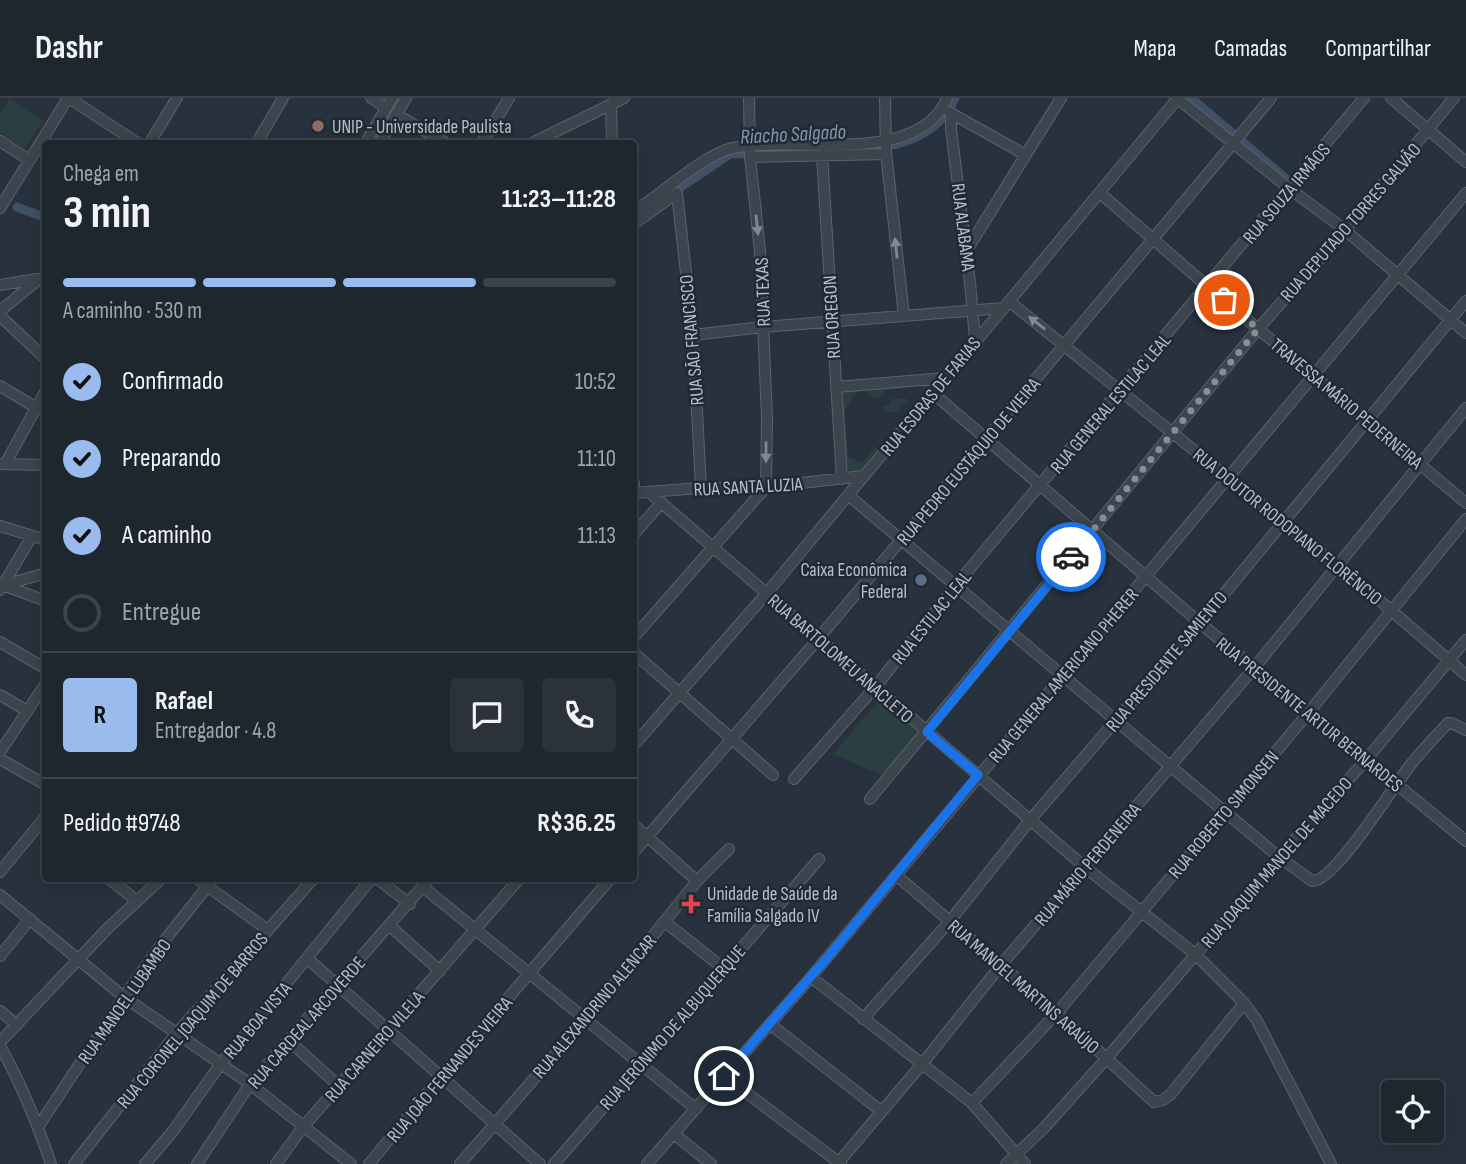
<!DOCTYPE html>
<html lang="pt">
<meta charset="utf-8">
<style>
:root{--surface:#1e262e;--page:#2b323a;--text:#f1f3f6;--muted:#a1a5aa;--line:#3c434a;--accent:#9be}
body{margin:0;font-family:"Sofia Sans Condensed",sans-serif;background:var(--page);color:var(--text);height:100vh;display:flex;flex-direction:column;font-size:26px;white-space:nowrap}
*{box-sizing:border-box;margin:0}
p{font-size:23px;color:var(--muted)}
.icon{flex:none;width:38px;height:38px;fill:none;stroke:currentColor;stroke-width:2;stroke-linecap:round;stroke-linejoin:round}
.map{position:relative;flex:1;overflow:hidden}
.side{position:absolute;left:42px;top:42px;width:595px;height:742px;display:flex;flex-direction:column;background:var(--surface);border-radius:7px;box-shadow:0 4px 18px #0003,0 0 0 2px var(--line)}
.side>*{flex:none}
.controls{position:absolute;left:1381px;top:982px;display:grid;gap:14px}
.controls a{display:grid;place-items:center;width:63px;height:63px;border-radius:7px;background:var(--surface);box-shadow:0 4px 18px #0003,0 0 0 2px var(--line);font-size:35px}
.pin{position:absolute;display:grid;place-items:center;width:60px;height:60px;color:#fff;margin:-30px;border:4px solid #fff;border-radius:50%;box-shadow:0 2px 7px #0007}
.courier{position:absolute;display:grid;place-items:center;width:70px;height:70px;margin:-35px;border:5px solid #1a73e8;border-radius:50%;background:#fff;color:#222;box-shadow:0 2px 9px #0007}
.overview em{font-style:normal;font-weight:700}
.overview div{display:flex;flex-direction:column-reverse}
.overview{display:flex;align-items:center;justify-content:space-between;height:119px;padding:0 21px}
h1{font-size:46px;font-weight:700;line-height:52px}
.bar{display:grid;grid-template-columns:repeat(4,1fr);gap:10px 7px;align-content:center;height:84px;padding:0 21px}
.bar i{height:9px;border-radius:5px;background:var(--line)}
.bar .on{background:var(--accent)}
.bar p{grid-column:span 4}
.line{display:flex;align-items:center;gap:18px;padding:0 21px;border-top:2px solid var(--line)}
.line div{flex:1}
.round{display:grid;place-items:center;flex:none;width:74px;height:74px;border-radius:7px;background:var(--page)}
ol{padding:0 21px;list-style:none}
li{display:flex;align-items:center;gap:21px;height:77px}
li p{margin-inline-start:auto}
li .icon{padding:7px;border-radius:50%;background:var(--accent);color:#111;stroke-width:4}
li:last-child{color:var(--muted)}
li i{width:38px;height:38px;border:4px solid var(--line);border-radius:50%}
header{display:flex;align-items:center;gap:42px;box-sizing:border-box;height:98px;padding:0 35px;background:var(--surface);border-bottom:2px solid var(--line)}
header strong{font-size:33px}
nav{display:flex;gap:38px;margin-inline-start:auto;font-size:24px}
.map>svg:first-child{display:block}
.green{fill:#2b3f40}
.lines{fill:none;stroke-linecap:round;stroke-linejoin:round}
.canal{stroke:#405065;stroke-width:9}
.minor-casing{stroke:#5a626c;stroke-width:12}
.minor{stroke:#3c444e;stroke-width:10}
.oneway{fill:#818892}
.done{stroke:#868e98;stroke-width:7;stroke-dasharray:0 12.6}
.route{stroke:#1a73e8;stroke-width:9}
.education-dot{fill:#8d6e63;stroke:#212934;stroke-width:2.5}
.service-dot{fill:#5c6f8a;stroke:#212934;stroke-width:2.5}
.health-dot{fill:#e0444e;stroke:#212934;stroke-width:2.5}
.labels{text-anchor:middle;stroke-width:5;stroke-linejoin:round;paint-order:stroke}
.poi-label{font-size:19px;fill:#b9bfc9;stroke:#212934;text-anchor:start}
.street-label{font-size:19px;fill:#b9bfc9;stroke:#212934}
.water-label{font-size:21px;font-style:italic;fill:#8496ad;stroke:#212934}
</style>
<header>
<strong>Dashr</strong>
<nav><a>Mapa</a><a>Camadas</a><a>Compartilhar</a></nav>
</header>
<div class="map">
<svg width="1466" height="1066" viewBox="0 0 1466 1066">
<rect width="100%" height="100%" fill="#28323e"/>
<path class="green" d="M10,1l33,22 -18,28 -25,-16v-18z
M927,284l2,2 -3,7 -6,-5 -33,4 -8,8 -9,-2 -5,-7z
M857,292l1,4h-3l-10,15v6h-3l-2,-24z
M906,300l1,5 -8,3 1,5 -16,2 -1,-7 7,-1 1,-6z
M843,327h3l2,32 14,6 13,-16 3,2 -18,22 -15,3z
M883,598l38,37 -37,43 -51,-22z"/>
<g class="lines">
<path class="canal" d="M1191,0l101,86
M779,54c57,-3 149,10 176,-54
M669,97l61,-41 25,-1
M17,109l29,11"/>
<g class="minor-casing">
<path id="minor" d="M69,0l70,46
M371,0l15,10
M885,0l1,54 18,164
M1177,0l113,91 55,41 121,103
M1391,0l75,64
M949,14l75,42
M951,15v16l19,153 5,58
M396,16l51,30
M0,43l29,19
M149,46l28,-46
M256,46l27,-46
M365,46l27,-46
M379,46l27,-46
M481,46l28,-46
M530,46l94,-46
M612,46l-1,-39 3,-5
M822,57l20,324
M750,59l136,-3
M1100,95l107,93 259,217
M0,110l68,-110
M634,113c27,-16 70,-57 99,-63 61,-13 185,20 214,-50
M634,126l43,-31 16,142 8,153
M967,152l94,-152
M0,187l37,-6
M1010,204l354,285 102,88
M0,213l39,-32
M0,218l46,43
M693,237l70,-8 241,-19
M0,288l35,21
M836,289l110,-9
M933,295l267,230 266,218
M1,366l45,1
M5,366l41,-74
M634,385v10
M634,395l67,-5 65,-1 97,-11
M650,395l436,375 109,86 49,49 12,16 75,145
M848,397l322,271 109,91 33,24c23,1 83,-98 100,-118 11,-14 24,-27 36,-40h3l15,7
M0,428l46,14
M634,436l27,-31
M0,486l46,17
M4,487l42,-12
M0,492l32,-54
M634,539l132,-150 1,-69 -7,-167 -10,-94 -1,-59
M0,544l46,27
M634,555l139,122
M0,597l27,16
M634,647l132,-151 412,-496
M0,654l46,-69
M0,661l46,26
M794,681l82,-93 80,-101 408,-487
M870,701l388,-470 87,-99 109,-132
M634,727l63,56
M634,754l184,-213 453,-541
M0,774l46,-56
M896,777l161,138 97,89 9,-2 8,-6 73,-91
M108,780l29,23
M196,780l72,52
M376,780l34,26
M423,789l273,222
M0,797l124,102 126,87 101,80
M665,824l58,46
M390,828l50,45
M0,858l30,-37
M308,861l232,205
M811,879l161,126 53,61
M0,913l17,14
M863,921l87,-98 81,-102 169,-196 266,-322
M770,926l111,87
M288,942l51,46
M0,944l108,-114 54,-50
M0,948c21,37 37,77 51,118
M724,978l117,88
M972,1005l85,-90 252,-301 157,-193
M38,1029l86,-130 33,-47 57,-72
M674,1036l37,30
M839,1064l83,-98 79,-99 253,-297 212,-260
M74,1066l102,-130 138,-156
M145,1066l28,-33 47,-66 152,-187
M197,1066l53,-80 180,-206
M276,1066l27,-37 217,-249
M369,1066l72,-88 170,-198
M460,1066l126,-145 111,-138 32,-32
M554,1066l265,-305
M647,1066l164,-187 655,-784
M1006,1066l38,-36 62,-69 173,-202 86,-96 101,-121"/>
</g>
<use href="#minor" class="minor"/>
</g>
<defs><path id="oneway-solid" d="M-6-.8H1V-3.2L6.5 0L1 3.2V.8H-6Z" transform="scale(1.75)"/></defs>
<g class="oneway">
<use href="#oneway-solid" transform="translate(757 127) rotate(84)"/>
<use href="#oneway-solid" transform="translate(896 150) rotate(-96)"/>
<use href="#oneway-solid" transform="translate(1037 225) rotate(-142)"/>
<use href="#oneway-solid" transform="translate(766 354) rotate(90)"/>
</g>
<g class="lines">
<path class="done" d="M1071,459l187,-228 -34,-29"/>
<path class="route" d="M724,978l103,-118 151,-183 -51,-43 144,-175"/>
</g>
<circle class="education-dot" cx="318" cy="28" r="7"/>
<circle class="service-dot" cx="921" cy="482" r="7"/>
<path class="health-dot" d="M687.5 795.5h7v7h7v7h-7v7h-7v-7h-7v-7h7z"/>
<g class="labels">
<g class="poi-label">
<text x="332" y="35">UNIP - Universidade Paulista</text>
<text x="907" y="478" text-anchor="end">Caixa Econômica<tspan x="907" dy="22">Federal</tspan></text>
<text x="707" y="802">Unidade de Saúde da<tspan x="707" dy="22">Família Salgado IV</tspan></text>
</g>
<g class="street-label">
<text transform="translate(1286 95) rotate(-50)" y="7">RUA SOUZA IRMÃOS</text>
<text transform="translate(1350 124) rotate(-49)" y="7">RUA DEPUTADO TORRES GALVÃO</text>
<text transform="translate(964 129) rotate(83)" y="7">RUA ALABAMA</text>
<text transform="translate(762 194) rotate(-92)" y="7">RUA TEXAS</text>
<text transform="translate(831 219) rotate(-93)" y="7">RUA OREGON</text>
<text transform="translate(691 242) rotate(-95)" y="7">RUA SÃO FRANCISCO</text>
<text transform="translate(930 298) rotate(-51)" y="7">RUA ESDRAS DE FARIAS</text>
<text transform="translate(1110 305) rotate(-50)" y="7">RUA GENERAL ESTILAC LEAL</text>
<text transform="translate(1347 305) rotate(40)" y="7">TRAVESSA MÁRIO PEDERNEIRA</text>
<text transform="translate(968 363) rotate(-50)" y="7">RUA PEDRO EUSTÁQUIO DE VIEIRA</text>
<text transform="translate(748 388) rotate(-3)" y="7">RUA SANTA LUZIA</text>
<text transform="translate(1288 428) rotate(39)" y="7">RUA DOUTOR RODOPIANO FLORÊNCIO</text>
<text transform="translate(931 519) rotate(-51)" y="7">RUA ESTILAC LEAL</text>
<text transform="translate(841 560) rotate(41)" y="7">RUA BARTOLOMEU ANACLETO</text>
<text transform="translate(1166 563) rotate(-50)" y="7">RUA PRESIDENTE SAMIENTO</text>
<text transform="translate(1063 577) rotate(-50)" y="7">RUA GENERAL AMERICANO PHERER</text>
<text transform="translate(1310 616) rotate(39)" y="7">RUA PRESIDENTE ARTUR BERNARDES</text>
<text transform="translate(1223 716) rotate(-50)" y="7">RUA ROBERTO SIMONSEN</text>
<text transform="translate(1276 764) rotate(-49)" y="7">RUA JOAQUIM MANOEL DE MACEDO</text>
<text transform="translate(1087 766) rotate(-50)" y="7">RUA MÁRIO PERDENEIRA</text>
<text transform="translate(1024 888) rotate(41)" y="7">RUA MANOEL MARTINS ARAÚJO</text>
<text transform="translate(124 903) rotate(-55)" y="7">RUA MANOEL LUBAMBO</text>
<text transform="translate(594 908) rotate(-50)" y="7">RUA ALEXANDRINO ALENCAR</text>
<text transform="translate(192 922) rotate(-50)" y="7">RUA CORONEL JOAQUIM DE BARROS</text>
<text transform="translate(257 922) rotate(-50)" y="7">RUA BOA VISTA</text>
<text transform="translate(306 924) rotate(-49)" y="7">RUA CARDEAL ARCOVERDE</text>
<text transform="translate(672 929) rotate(-49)" y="7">RUA JERÔNIMO DE ALBUQUERQUE</text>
<text transform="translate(374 948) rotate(-49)" y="7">RUA CARNEIRO VILELA</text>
<text transform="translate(449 971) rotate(-50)" y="7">RUA JOÃO FERNANDES VIEIRA</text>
</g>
<g class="water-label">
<text transform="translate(793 36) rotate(-3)" y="7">Riacho Salgado</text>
</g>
</g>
</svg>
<div class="controls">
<a><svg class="icon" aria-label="locate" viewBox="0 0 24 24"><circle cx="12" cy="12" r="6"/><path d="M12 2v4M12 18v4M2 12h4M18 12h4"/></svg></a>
</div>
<div class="pin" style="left:1224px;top:202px;background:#ea580c"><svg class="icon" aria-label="bag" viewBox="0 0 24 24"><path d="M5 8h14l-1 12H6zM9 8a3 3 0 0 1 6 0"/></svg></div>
<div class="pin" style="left:724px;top:978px;background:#1f2937"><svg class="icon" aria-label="home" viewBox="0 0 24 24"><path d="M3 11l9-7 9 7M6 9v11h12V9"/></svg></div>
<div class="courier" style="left:1071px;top:459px"><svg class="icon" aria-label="car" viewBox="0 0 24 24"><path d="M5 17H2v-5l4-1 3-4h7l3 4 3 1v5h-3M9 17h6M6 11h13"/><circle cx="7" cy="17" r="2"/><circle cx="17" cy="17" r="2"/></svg></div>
<section class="side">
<div class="overview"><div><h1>3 min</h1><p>Chega em</p></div><em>11:23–11:28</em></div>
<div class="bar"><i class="on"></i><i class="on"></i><i class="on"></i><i></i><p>A caminho · 530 m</p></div>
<ol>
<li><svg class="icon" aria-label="check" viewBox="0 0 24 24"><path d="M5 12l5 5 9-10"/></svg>Confirmado<p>10:52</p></li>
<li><svg class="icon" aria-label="check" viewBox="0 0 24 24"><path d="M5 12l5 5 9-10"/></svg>Preparando<p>11:10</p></li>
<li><svg class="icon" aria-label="check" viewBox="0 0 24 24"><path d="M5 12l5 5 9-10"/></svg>A caminho<p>11:13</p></li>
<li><i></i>Entregue</li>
</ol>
<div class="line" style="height:126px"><b class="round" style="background:var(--accent);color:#111">R</b><div><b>Rafael</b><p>Entregador · 4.8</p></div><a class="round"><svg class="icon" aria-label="chat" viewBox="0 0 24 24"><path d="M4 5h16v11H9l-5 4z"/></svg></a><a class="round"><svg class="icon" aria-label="phone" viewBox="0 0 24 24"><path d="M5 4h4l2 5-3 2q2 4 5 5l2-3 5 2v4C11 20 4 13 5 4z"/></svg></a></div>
<div class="line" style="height:91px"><div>Pedido #9748</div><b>R$36.25</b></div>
</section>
</div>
